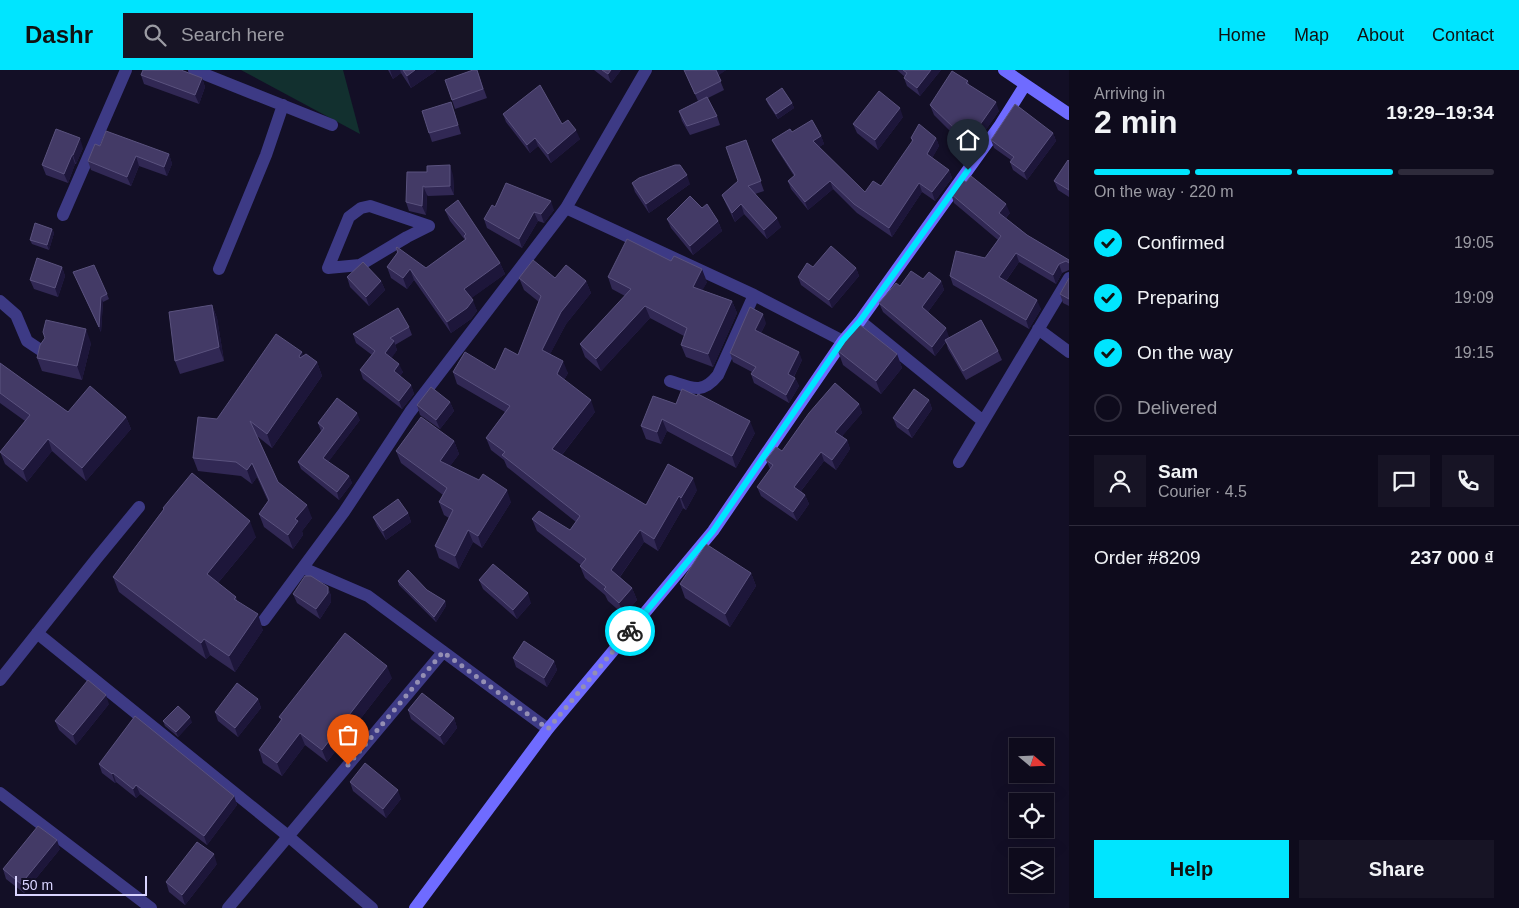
<!DOCTYPE html>
<meta charset="utf-8">
<style>
:root{--surface:#0e0b1c;--page:#171425;--text:#f1f3f6;--muted:#9b9ba3;--line:#2e2b3b;--accent:#00e5ff}
body{margin:0;font-family:Arial,sans-serif;background:var(--page);color:var(--text);height:100vh;display:flex;flex-direction:column;font-size:19px;white-space:nowrap}
*{box-sizing:border-box;margin:0}
p{font-size:16px;color:var(--muted)}
.icon{flex:none;width:28px;height:28px;fill:none;stroke:currentColor;stroke-width:2;stroke-linecap:round;stroke-linejoin:round}
.map{position:relative;flex:1;overflow:hidden}
.panel{display:flex;flex-direction:column;background:var(--surface);width:450px}
.panel>*{flex:none}
.needle{width:32px;rotate:109deg}
.tools{position:absolute;left:1009px;top:668px;display:grid;gap:10px}
.tools a{display:grid;place-items:center;width:45px;height:45px;border-radius:0px;background:var(--surface);box-shadow:0 5px 20px #0002,0 0 0 1px var(--line);font-size:25px}
.scale{position:absolute;left:15px;bottom:12px;width:132px;box-sizing:border-box;padding-left:5px;border:2px solid #d9d4ff;border-top:0;font-size:14px;line-height:18px;white-space:nowrap;color:#d9d4ff;-webkit-text-stroke:4px #130f26;paint-order:stroke}
.pin{position:absolute;display:grid;place-items:center;width:42px;height:42px;color:#fff;margin:-51px -21px;border-radius:50% 50% 50% 0;rotate:-45deg;box-shadow:0 0 5px #0007}
.pin .icon{rotate:45deg}
.courier{position:absolute;display:grid;place-items:center;width:50px;height:50px;margin:-25px;border:4px solid #00e5ff;border-radius:50%;background:#fff;color:#222;box-shadow:0 1px 6px #0007}
.overview em{font-style:normal;font-weight:700}
.overview div{display:flex;flex-direction:column-reverse}
.overview{display:flex;align-items:center;justify-content:space-between;height:85px;padding:0 25px}
h1{font-size:32px;font-weight:700;line-height:38px}
.bar{display:grid;grid-template-columns:repeat(4,1fr);gap:8px 5px;align-content:center;height:60px;padding:0 25px}
.bar i{height:6px;border-radius:4px;background:var(--line)}
.bar .selected{background:var(--accent)}
.bar p{grid-column:span 4}
.line{display:flex;align-items:center;gap:12px;padding:0 25px;border-top:1px solid var(--line)}
.line div{flex:1}
.round{display:grid;place-items:center;flex:none;width:52px;height:52px;border-radius:0px;background:var(--page)}
ol{padding:0 25px;list-style:none}
li{display:flex;align-items:center;gap:15px;height:55px}
li p{margin-inline-start:auto}
li .icon{padding:5px;border-radius:50%;background:var(--accent);color:#111;stroke-width:4}
li:last-child{color:var(--muted)}
li i{width:28px;height:28px;border:2px solid var(--line);border-radius:50%}
.action{display:flex;gap:10px;margin-top:auto;padding:10px 25px}
.action a{flex:1;height:58px;border-radius:0px;background:var(--accent);color:#111;font-size:20px;font-weight:700;line-height:58px;text-align:center}
.action a+a{background:var(--page);color:var(--text)}
header{display:flex;align-items:center;gap:30px;box-sizing:border-box;height:70px;padding:0 25px;background:var(--accent);color:#111}
header strong{font-size:24px}
nav{display:flex;gap:28px;margin-inline-start:auto;font-size:18px}
.search{width:350px;height:45px;background:var(--page);display:flex;align-items:center;gap:12px;box-sizing:border-box;padding:0 18px;border-radius:0px;color:var(--muted);font-size:19px}
main{display:flex;flex:1;min-height:0}
.map>svg:first-child{display:block}
.green{fill:#12302f}
.lines{fill:none;stroke-linecap:round;stroke-linejoin:round}
.street{stroke:#3d3a85;stroke-width:12}
.secondary{stroke:#6f6bff;stroke-width:12}
.wall{fill:#312854}
.shaded-wall{fill:#1d163a}
.building{fill:#433a66;stroke:#5a527e}
.done{stroke:#948fb3;stroke-width:5;stroke-dasharray:0 9}
.route{stroke:#00e5ff;stroke-width:6}
</style>
<header>
<strong>Dashr</strong>
<div class="search"><svg class="icon" aria-label="search" viewBox="0 0 24 24"><circle cx="10" cy="10" r="6"/><path d="M15 15l6 6"/></svg>Search here</div>
<nav><a>Home</a><a>Map</a><a>About</a><a>Contact</a></nav>
</header>
<main>
<div class="map">
<svg width="1069" height="838" viewBox="0 0 1069 838">
<rect width="100%" height="100%" fill="#130f26"/>
<path class="green" d="M241,0h102l17,64z"/>
<g class="lines">
<path class="street" d="M194,0l138,55
M370,136l59,20 -22,11 -47,28 -32,3 21,-51 12,-9z
M566,138l188,87 89,46
M63,145l63,-145
M219,199l47,-114 17,-50
M0,231l16,14 11,26 15,10
M860,251l123,100
M1038,259l31,23
M670,311c22,7 32,14 48,-6l36,-80
M959,392l110,-184
M303,498l65,28 180,133
M264,550l80,-108 66,-100 156,-204 80,-138
M37,563l251,203 84,72
M0,610l97,-122 42,-51
M0,723l151,115
M228,838l215,-256"/>
<path class="secondary" d="M1004,0l65,44
M415,838l133,-179 165,-198 130,-190 17,-20 140,-196 25,-40"/>
</g>
<path class="wall" d="M388,0h48v1l-25,17 -10,-15 -8,6z
M477,0l10,28 -32,11 -10,-29z
M594,0h27l-10,13z
M684,0h42l-8,5 6,15 -16,8 9,18 3,9 -30,10 -8,-14 -3,-10 19,-10z
M897,0h44l-21,26 -13,-10 -3,-8 1,-1z
M141,5l61,3 3,9 -6,17 -55,-20z
M968,11l1,4 30,26 -19,27 -1,-1 -11,15 -11,-9 -4,-9 -19,-19 -4,-10z
M766,29l26,4 2,5 -16,11 -10,-15z
M454,41l7,23 -29,8 -3,-9z
M503,44l59,10 18,15 -29,24 -13,-17 -8,7 -24,-31z
M903,47l-25,33 -21,-17 -4,-9z
M792,62l29,4 3,8 -5,3 46,45 16,-6 31,-44 -1,-4h25l3,8 -7,12 17,12 3,8 -17,23 -13,-9 -30,45 -35,-24 -24,-24 -25,21 -17,-21 -3,-8 6,-5 -18,-28 -4,-8z
M1053,63l3,8 -29,39 -14,-10 -3,-8 1,-2 -17,-12 -3,-8z
M746,70l18,51 -9,3 26,33 -14,12 -23,-25 -9,8 -9,-18 -4,-9 16,-14z
M100,76l69,8 3,10 -5,12 -28,-10 -8,20 -40,-16 -3,-9z
M83,78l-7,16h-1l-7,19 -22,-8 -4,-10z
M1069,91v36l-11,-7 -4,-9z
M427,102l26,3 1,20 -26,1 -1,-1 -1,20 -17,-4 -3,-9z
M632,113l58,1 -41,29 -14,-21z
M951,124l59,19 -4,5 21,17 42,25v10l-7,3 -6,11 -37,-22 -13,19 35,28 -12,20 -76,-44 -3,-9 35,-18 13,-18 -44,-37z
M495,137l59,3 -10,13 -6,-2 -16,27 -35,-20 -3,-9z
M702,138l16,13 4,10 -29,24 -22,-27 -4,-9z
M445,140l55,53 5,11 -34,24 6,13 -6,8 -20,14 -37,-53 -7,9 -16,-11 -4,-11 10,-14 -1,-5 30,20 39,-28 -15,-19z
M52,159l2,4 -5,17 -17,-6 -2,-4z
M62,197l3,9 -7,21 -24,-8 -4,-9z
M813,197l43,1 3,8 -27,32 -31,-23 -3,-8z
M73,202l34,22 2,5 -6,3 -2,30z
M347,207l34,4 4,9 -16,16 -19,-19z
M608,207l99,5 -5,8 30,11 5,12 -24,54 -27,-10 -5,-12 3,-9 -34,-18 -49,53 -16,-14 -5,-13 45,-48 -13,-7z
M519,208h36l31,3 5,12 -25,31 -16,30 18,19 -4,7 31,32 -33,43 84,50 51,-15 -11,20 -3,-2 -25,43 -14,-9 -24,35 12,11 5,12 -13,15 -16,-14 -3,-6 -20,-17 -5,-12 1,-1 -44,-34 -5,-12 38,11 6,-8 -69,-55 -3,-7 -13,-10 -5,-12 19,-26 -48,-28 -4,-12 42,-2 23,-15 21,-53 -15,-12z
M1069,208v28l-6,-3 -3,-9z
M923,209l18,2 3,9 -16,22 21,25v1l49,13 4,9 -36,20 -18,-31 -2,-7 -11,14 -52,-44 -4,-9 21,-17z
M212,235l5,13 7,43 -44,13 -5,-13z
M766,253l-5,10 41,27 -8,17 1,1 4,8 -10,17 -35,-20 -3,-9 1,-2 -19,-10 -3,-9z
M409,257l3,8 -17,10 2,5 -6,8 12,14 -3,4 11,9 3,9 -12,15 -39,-30 -3,-9 12,-15 -16,-12 -3,-9z
M91,273l-9,37 -40,-9 -5,-13z
M838,281l59,3 5,14 -21,26 -38,-29z
M304,286l13,6 5,14 -50,72 -15,-12 21,46 34,36 -10,13 1,4 -10,14 -29,-22 -5,-13 9,-13 -11,-24 -5,7 -11,-8 -43,-5 -5,-13 24,-39z
M0,293l68,49 58,5 5,12 -45,52 -34,-30 -25,31 -22,-18 -5,-12 25,-31 -25,-18z
M929,330l3,9 -20,29 -15,-11 -4,-9z
M450,332l4,9 -14,18 -20,-14 -3,-10z
M676,334l79,29 -19,35 -69,-37 -6,13 -15,-5 -5,-13z
M859,334l3,9 -20,23 5,4 3,9 -14,21 -12,-9 -23,30 4,4 4,9 -12,17 -36,-25 -4,-9 13,-18 -4,-9 16,-9z
M360,350l-32,42 21,14 3,7 -13,17 -38,-31 -3,-7 23,-31 -3,-8z
M454,371l5,13 -9,12 61,36 -29,46 -9,-6 -14,27 -20,-11 -4,-12 14,-28 -5,-3 -5,-13 4,-7 -42,-32 -5,-12z
M163,438l93,29 -38,46 18,14 1,4 26,29 -28,42 -25,-17 -4,4 -87,-67 -6,-15 50,-67z
M408,443l3,9 -25,18 -9,-14 -4,-9z
M751,503l5,13 -26,41 -45,-29 -5,-14z
M479,510l52,23 -14,16 -34,-30z
M398,511l29,9 18,11 1,5 -10,16 -37,-37z
M328,517l3,9v6l-11,17 -23,-16 -4,-9z
M513,588l41,3 3,9 -10,17 -31,-20z
M392,608l-65,84 -22,-17 -23,31 -19,-13 -4,-13 22,-30 -2,-3z
M258,629l3,9 -23,29 -20,-16 -3,-9z
M109,634l-33,41 -17,-15 -4,-9z
M408,640l46,8 3,10 -13,17 -33,-26z
M163,651l29,1 -14,15 -13,-11z
M99,694l135,32 3,9 -30,40 -67,-51 -4,4 -20,-16 -1,1 -13,-10z
M350,712l51,17 -15,19 -33,-27z
M60,779l-36,44 -18,-14 -3,-10z
M217,794l-32,41 -16,-13 -3,-10z"/>
<path class="shaded-wall" d="M390,0h10l1,3 -8,6z
M415,0h21v1l-25,17 -4,-12z
M611,0h10l-10,13 -3,-9z
M716,0h10l-8,6z
M931,0h10l-21,26 -3,-8z
M202,8l3,9 -6,17 -4,-9z
M996,32l3,9 -19,27 -3,-9z
M792,33l2,5 -16,11 -2,-5z
M900,38l3,9 -25,33 -3,-10z
M976,58l3,9 -11,15 -3,-10z
M576,60l4,9 -29,24 -3,-9z
M1053,63l3,8 -29,39 -3,-8z
M821,66l3,8 -8,5 -3,-8z
M80,68l3,10 -7,16 -3,-9z
M535,68l3,8 -8,7 -3,-8z
M936,68l3,8 -9,16 -3,-8z
M169,84l3,10 -5,12 -3,-9z
M72,85l3,9 -7,19 -4,-9z
M136,86l3,10 -8,20 -4,-9z
M450,95l3,10 1,20 -4,-9z
M949,100l3,8 -17,23 -3,-9z
M687,105l3,9 -41,29 -3,-9z
M830,111l3,8 -25,21 -3,-8z
M919,113l3,9 -30,45 -3,-9z
M423,116l4,9 -1,20 -4,-9z
M551,131l3,9 -10,13 -3,-9z
M741,134l3,10 -9,8 -3,-9z
M1006,134l4,9 -8,9 -3,-9z
M534,142l4,9 -16,27 -3,-9z
M777,148l4,9 -14,12 -3,-9z
M718,151l4,10 -29,24 -3,-9z
M52,159l2,4 -5,17 -2,-5z
M1016,183l3,9 -17,24 -3,-9z
M500,193l5,11 -36,26 -5,-11z
M1059,194l3,9 -6,11 -3,-9z
M62,197l3,9 -7,21 -3,-9z
M856,198l3,8 -27,32 -3,-8z
M410,199l4,11 -7,9 -4,-11z
M702,199l5,13 -9,17 -5,-12z
M381,211l4,9 -16,16 -3,-9z
M586,211l5,12 -25,31 -20,38 -4,-12 19,-38z
M941,211l3,9 -19,26 -3,-9z
M101,227l2,5 -2,30 -2,-5z
M473,230l4,11 -6,8 -20,14 -4,-11z
M1037,230l4,9 -12,20 -3,-9z
M732,231l5,12 -24,54 -5,-13z
M212,235l5,13 7,43 -5,-14z
M645,236l5,12 -49,53 -5,-12z
M763,244l3,9 -8,16 -3,-9z
M946,258l3,9 -14,19 -3,-9z
M86,259l5,14 -9,37 -5,-14z
M394,271l3,9 -8,12 -4,-9z
M302,282l5,14 -8,-10z
M799,282l3,8 -11,22 -3,-8z
M897,284l5,14 -21,26 -5,-13z
M563,291l5,12 -7,13 -4,-12z
M317,292l5,14 -50,72 -5,-14z
M399,294l4,8 -6,8 -3,-9z
M795,308l4,8 -10,17 -3,-8z
M411,315l3,9 -12,15 -3,-8z
M591,330l4,12 -38,49 -5,-12z
M929,330l3,9 -20,29 -4,-9z
M450,332l4,9 -14,18 -4,-9z
M859,334l3,9 -24,28 -3,-9z
M357,343l3,7 -34,45 -3,-7z
M126,347l5,12 -45,52 -4,-13z
M662,349l5,12 -6,13 -4,-12z
M750,351l5,12 -19,35 -4,-12z
M48,369l4,12 -25,31 -4,-12z
M847,370l3,9 -14,21 -4,-10z
M454,371l5,13 -14,19 -5,-12z
M821,382l3,9 -27,35 -3,-9z
M252,393l5,14 -5,7 -5,-14z
M349,406l3,7 -13,17 -2,-8z
M693,408l4,12 -11,20 -5,-12z
M507,420l4,12 -29,46 -4,-12z
M805,425l4,9 -12,17 -4,-9z
M679,426l4,12 -25,43 -4,-12z
M307,435l5,13 -10,13 1,4 -10,14 -5,-14 7,-16z
M408,443l3,9 -25,18 -3,-9z
M250,451l6,16 -44,53 -5,-16z
M468,460l5,12 -14,27 -4,-13z
M640,460l4,12 -28,40 -5,-12z
M751,503l5,13 -26,41 -5,-13z
M328,517l3,9v6l-11,17 -4,-10z
M632,518l5,12 -13,15 -5,-12z
M528,523l3,10 -14,16 -4,-9z
M445,531l1,5 -10,16 -2,-5z
M258,544l5,16 -28,42 -6,-16z
M204,569l6,16 -4,4 -5,-16z
M554,591l3,9 -10,17 -3,-9z
M387,596l5,12 -65,84 -5,-12z
M106,625l3,9 -33,41 -3,-10z
M258,629l3,9 -23,29 -3,-9z
M190,647l2,5 -14,15 -2,-5z
M454,648l3,10 -13,17 -4,-9z
M300,663l5,12 -23,31 -5,-13z
M113,703l3,9 -1,1 -3,-9z
M136,715l4,9 -4,4 -3,-9z
M398,720l3,9 -15,19 -3,-9z
M234,726l3,9 -30,40 -3,-9z
M57,770l3,9 -36,44 -3,-9z
M214,784l3,10 -32,41 -3,-10z"/>
<path class="building" d="M143,0h38l21,8 -7,17 -54,-20z
M403,0h12l-8,6z
M473,0h4l6,19 -31,11 -7,-20z
M602,0h9l-3,4z
M684,0h32l5,11 -26,13z
M903,0h28l-14,18 -13,-10 3,-5z
M952,1l16,10 -2,2 30,19 -19,27 -1,-1 -11,14 -12,-9 3,-3 -26,-25z
M540,15l22,39 6,-4 8,10 -28,24 -13,-16 -8,7 -24,-31z
M782,18l10,15 -16,11 -10,-15z
M879,21l21,17 -25,32 -22,-16z
M707,27l10,19 -30,10 -8,-15z
M451,32l7,23 -29,8 -7,-22z
M1015,34l38,29 -29,39 -14,-10 4,-5 -23,-17z
M812,50l9,16 -8,5 52,51 8,-11 8,5 32,-46 -2,-2 8,-14 17,14 -9,16 22,16 -17,22 -13,-9 -30,45 -35,-24 -24,-23 -25,21 -17,-21 7,-6 -23,-35 18,-11 2,3z
M56,59l24,9 -7,17h-1l-8,19 -22,-9z
M106,61l63,23 -5,13 -28,-11 -9,21 -39,-16 7,-17 5,2z
M746,70l15,41 -13,5 29,32 -13,12 -23,-26 -9,9 -10,-18 16,-14 -12,-34z
M1068,90l1,1v29l-15,-9z
M450,95v21l-25,1 -2,-1 -1,20 -16,-4 1,-30h20v-6z
M675,95h5l7,10 -41,29 -14,-21 7,-5z
M971,106l35,28 -7,9 28,22 42,25v3l-3,-2 -7,3 -6,11 -37,-22 -17,24 38,23 -11,20 -76,-44 6,-25 29,7 16,-22 -50,-42 11,-15 4,3z
M506,113l45,18 -10,13 -7,-2 -15,27 -35,-20 8,-14 3,2z
M690,126l12,12 5,-4 11,17 -28,25 -23,-27z
M458,130l42,63 -36,26 9,11 -6,8 -20,14 -37,-53 -7,9 -16,-11 11,-15 -2,-4 1,-1 29,21 40,-29 -2,-3 2,-2 -21,-24z
M35,153l17,6 -5,16 -17,-5z
M627,169l44,22 3,-5 28,13 -9,18 39,14 -24,53 -27,-9 6,-17 -42,-22 -49,53 -16,-15 51,-55 -23,-12z
M831,176l25,22 -27,32 -31,-23 9,-14 6,4z
M37,188l25,9 -7,21 -25,-8z
M533,190l22,18 11,-13 20,16 -25,31 -19,38 21,11 -6,13 34,26 -39,49 94,56 22,-41 25,14 -12,20 -2,-2 -25,43 -14,-9 -29,40 21,18 -13,15 -15,-14 2,-2 -26,-21 6,-7 -54,-40 7,-8 31,19 10,-14 -78,-61 3,-3 -19,-14 24,-32 -57,-34 12,-20 30,18 10,-22 13,7 23,-59 -22,-18z
M363,192l18,19 -15,16 -19,-20z
M94,195l13,29 -6,3 -2,30 -26,-55z
M911,201l12,8 6,-7 12,9 -19,26 24,21 -14,19 -53,-44 17,-20 4,3z
M1069,208v21l-9,-5z
M212,235l7,42 -44,14 -6,-49z
M750,237l13,7 -8,16 44,22 -11,22 7,4 -9,17 -35,-21 5,-7 -26,-14z
M398,238l11,19 -19,11 4,3 -9,12 14,11 -5,7 17,14 -12,16 -39,-31 15,-19 -22,-17z
M46,250l40,9 -9,37 -40,-8 3,-13 5,-7 -2,-6z
M981,250l17,31 -35,20 -18,-31z
M859,254l38,30 -21,27 -38,-30z
M276,264l26,18 -3,4 1,2 6,-4 11,8 -50,72 -17,-13 28,61 29,23 -12,14 3,2 -10,14 -29,-21 10,-14 -17,-37 -5,7 -11,-8 -43,-4 5,-41 19,2z
M0,293l68,49 22,-26 36,31 -44,51 -34,-29 -25,31 -23,-18 30,-37 -30,-22z
M835,313l24,21 -24,28 12,8 -15,20 -11,-8 -27,35 11,8 -12,17 -36,-25 16,-22 -7,-5 10,-13 6,4 27,-38z
M431,317l19,15 -14,18 -19,-15z
M682,319l15,7 1,-2 52,27 -18,35 -70,-37 -5,13 -16,-6 12,-30 23,8z
M914,319l15,11 -21,29 -15,-11z
M337,328l20,15 -34,45 26,18 -12,16 -39,-30 26,-34 -6,-5z
M421,347l33,24 -14,20 39,19 4,-6 24,16 -29,46 -10,-6 -13,26 -20,-10 18,-36 -14,-8 8,-14 -51,-37z
M192,403l58,48 -43,53 29,23 -2,2 24,15 -29,42 -25,-17 -3,4 -88,-66 51,-68 -1,-1z
M398,429l10,14 -25,18 -10,-14z
M706,474l45,29 -26,41 -45,-30z
M493,494l35,29 -15,17 -34,-30z
M408,500l19,20 18,11 -11,16 -36,-36z
M305,506h6l17,11v6l-12,16 -23,-15z
M345,563l42,33 -65,84 -22,-17 -23,30 -18,-13 23,-31 -3,-2z
M524,571l30,20 -10,17 -31,-20z
M88,610l18,15 -33,40 -18,-14z
M237,613l21,16 -23,29 -20,-16z
M422,623l32,25 -14,18 -32,-26z
M178,636l12,11 -14,15 -13,-11z
M135,646l99,80 -30,40 -68,-51 -3,4 -20,-16 -1,1 -13,-10z
M365,693l33,27 -15,19 -33,-27z
M38,756l19,14 -36,44 -18,-15z
M197,772l17,12 -32,41 -16,-13z"/>
<g class="lines">
<path class="done" d="M348,695l95,-113 105,77 82,-98"/>
<path class="route" d="M630,561l83,-100 130,-191 17,-19 108,-151"/>
</g>
</svg>
<div class="tools">
<a><svg class="needle" viewBox="-14 -14 28 28"><path d="M0-13l5 13h-10z" fill="#e53935"/><path d="M0 13l5-13h-10z" fill="#9b9ba3"/></svg></a>
<a><svg class="icon" aria-label="locate" viewBox="0 0 24 24"><circle cx="12" cy="12" r="6"/><path d="M12 2v4M12 18v4M2 12h4M18 12h4"/></svg></a>
<a><svg class="icon" aria-label="layers" viewBox="0 0 24 24"><path d="M12 4l9 5-9 5-9-5zM3 14l9 5 9-5"/></svg></a>
</div>
<div class="scale">50 m</div>
<div class="pin" style="left:348px;top:695px;background:#ea580c"><svg class="icon" aria-label="bag" viewBox="0 0 24 24"><path d="M5 8h14l-1 12H6zM9 8a3 3 0 0 1 6 0"/></svg></div>
<div class="pin" style="left:968px;top:100px;background:#1f2937"><svg class="icon" aria-label="home" viewBox="0 0 24 24"><path d="M3 11l9-7 9 7M6 9v11h12V9"/></svg></div>
<div class="courier" style="left:630px;top:561px"><svg class="icon" aria-label="bike" viewBox="0 0 24 24"><circle cx="6" cy="16" r="4"/><circle cx="18" cy="16" r="4"/><path d="M6 16l4-8h5l3 8M10 8l3 8H6M13 5h3"/></svg></div>
</div>
<section class="panel">
<div class="overview"><div><h1>2 min</h1><p>Arriving in</p></div><em>19:29–19:34</em></div>
<div class="bar"><i class="selected"></i><i class="selected"></i><i class="selected"></i><i></i><p>On the way · 220 m</p></div>
<ol>
<li><svg class="icon" aria-label="check" viewBox="0 0 24 24"><path d="M5 12l5 5 9-10"/></svg>Confirmed<p>19:05</p></li>
<li><svg class="icon" aria-label="check" viewBox="0 0 24 24"><path d="M5 12l5 5 9-10"/></svg>Preparing<p>19:09</p></li>
<li><svg class="icon" aria-label="check" viewBox="0 0 24 24"><path d="M5 12l5 5 9-10"/></svg>On the way<p>19:15</p></li>
<li><i></i>Delivered</li>
</ol>
<div class="line" style="height:90px"><a class="round"><svg class="icon" aria-label="person" viewBox="0 0 24 24"><circle cx="12" cy="8" r="4"/><path d="M4 21q1-7 8-7t8 7"/></svg></a><div><b>Sam</b><p>Courier · 4.5</p></div><a class="round"><svg class="icon" aria-label="chat" viewBox="0 0 24 24"><path d="M4 5h16v11H9l-5 4z"/></svg></a><a class="round"><svg class="icon" aria-label="phone" viewBox="0 0 24 24"><path d="M5 4h4l2 5-3 2q2 4 5 5l2-3 5 2v4C11 20 4 13 5 4z"/></svg></a></div>
<div class="line" style="height:65px"><div>Order #8209</div><b>237 000 ₫</b></div>
<div class="action"><a>Help</a><a>Share</a></div>
</section>
</main>
